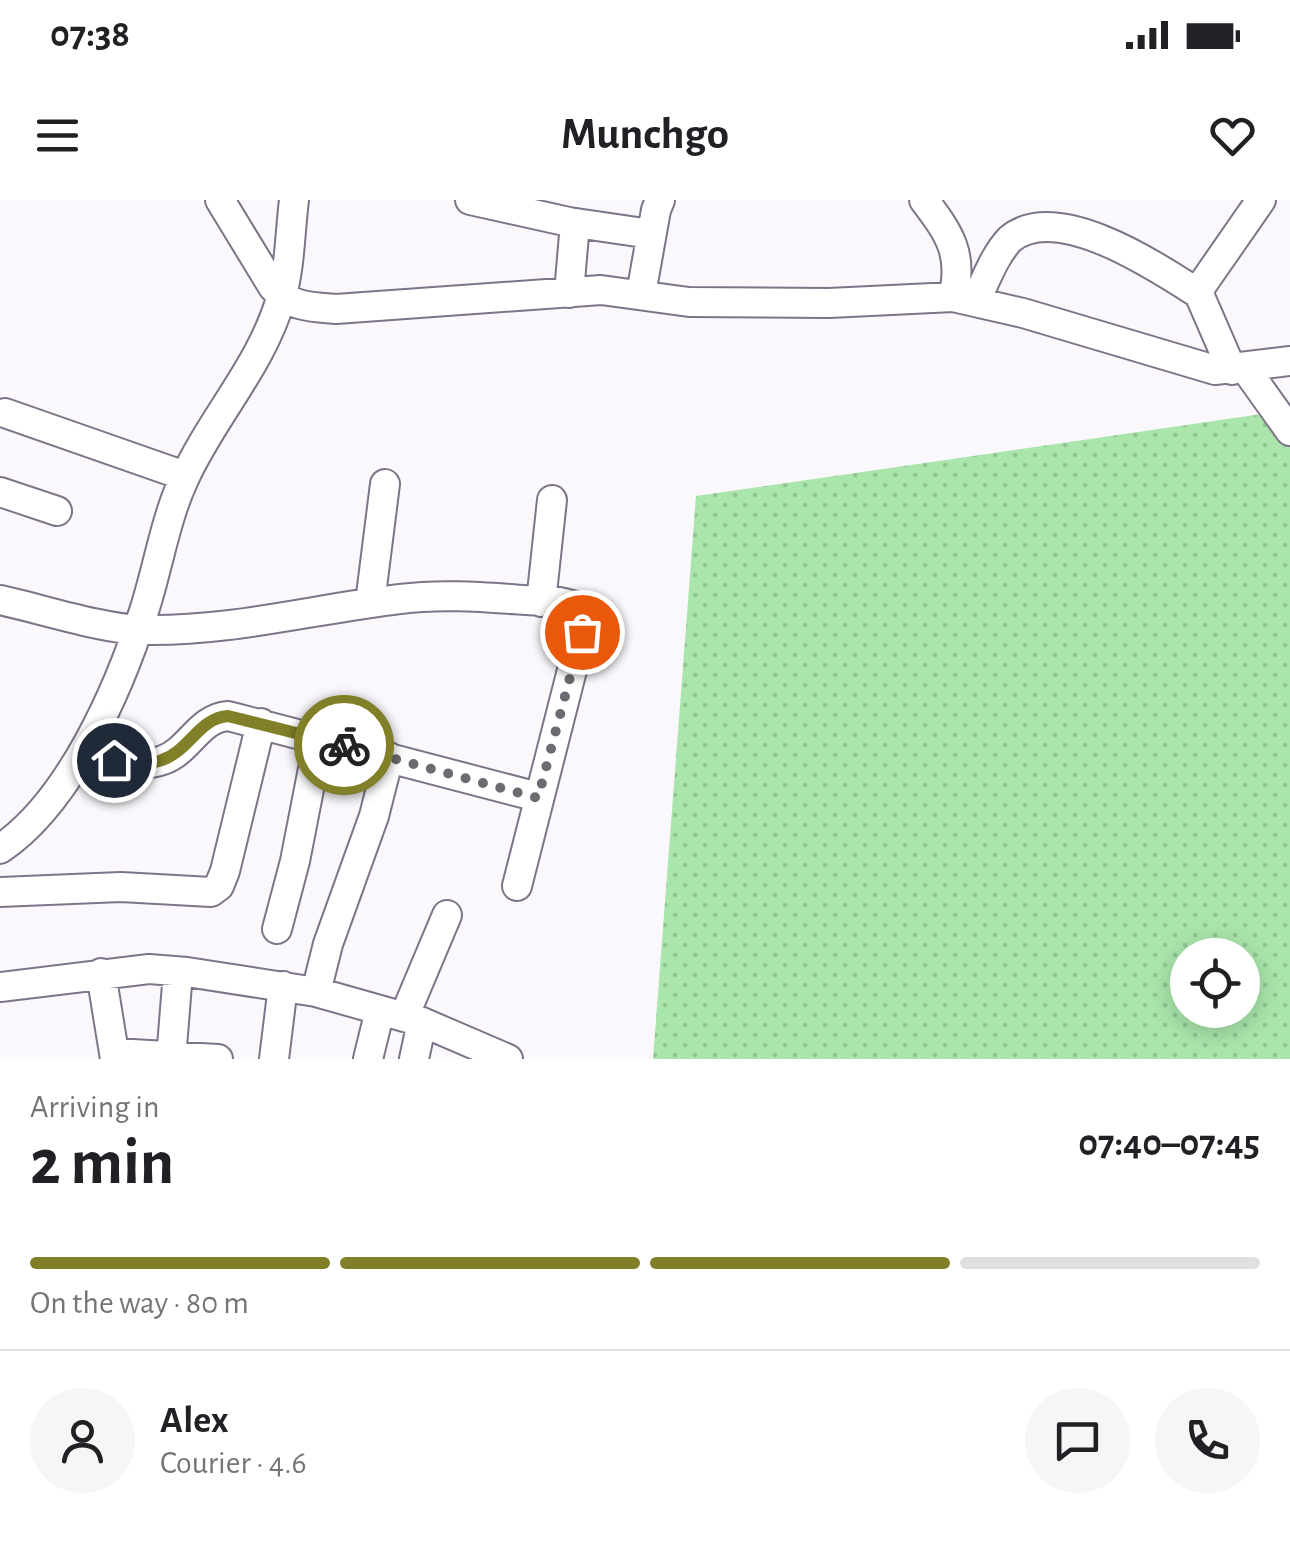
<!DOCTYPE html>
<meta charset="utf-8">
<style>
:root{--surface:#fff;--page:#f6f6f6;--text:#202124;--muted:#757577;--line:#e0e0e0;--accent:#817f27}
body{margin:0;font-family:"Alegreya Sans",sans-serif;background:var(--page);color:var(--text);height:100vh;display:flex;flex-direction:column;font-size:38px;white-space:nowrap}
*{box-sizing:border-box;margin:0}
p{font-size:32px;color:var(--muted)}
.icon{flex:none;width:55px;height:55px;fill:none;stroke:currentColor;stroke-width:2;stroke-linecap:round;stroke-linejoin:round}
.map{position:relative;height:859px;overflow:hidden}
.panel{display:flex;flex-direction:column;background:var(--surface);flex:1}
.panel>*{flex:none}
.buttons{position:absolute;left:1170px;top:738px;display:grid;gap:20px}
.buttons a{display:grid;place-items:center;width:90px;height:90px;border-radius:50%;background:var(--surface);box-shadow:0 5px 25px #0003;font-size:50px}
.pin{position:absolute;display:grid;place-items:center;width:85px;height:85px;color:#fff;margin:-42px;border:5px solid #fff;border-radius:50%;box-shadow:0 2px 10px #0007}
.courier{position:absolute;display:grid;place-items:center;width:100px;height:100px;margin:-50px;border:8px solid #817f27;border-radius:50%;background:#fff;color:#222;box-shadow:0 2px 12px #0007}
.overview em{font-style:normal;font-weight:700}
.overview div{display:flex;flex-direction:column-reverse}
.overview{display:flex;align-items:center;justify-content:space-between;height:170px;padding:0 30px}
h1{font-size:65px;font-weight:700;line-height:75px}
.bar{display:grid;grid-template-columns:repeat(4,1fr);gap:15px 10px;align-content:center;height:120px;padding:0 30px}
.bar i{height:12px;border-radius:8px;background:var(--line)}
.bar .on{background:var(--accent)}
.bar p{grid-column:span 4}
.line{display:flex;align-items:center;gap:25px;padding:0 30px;border-top:2px solid var(--line)}
.line div{flex:1}
.round{display:grid;place-items:center;flex:none;width:105px;height:105px;border-radius:52px;background:var(--page)}
.status{display:flex;justify-content:space-between;align-items:center;height:70px;padding:0 50px;background:var(--surface);direction:ltr}
.status svg{height:28px;fill:currentColor}
header{display:flex;justify-content:space-between;align-items:center;height:130px;padding:0 30px;background:var(--surface);font-size:45px;font-weight:700}
.map>svg:first-child{display:block}
.grass{fill:url(#grass-dots);fill-rule:evenodd}
.lines{fill:none;stroke-linecap:round;stroke-linejoin:round}
.minor-casing{stroke:#7d7489;stroke-width:32}
.minor{stroke:#fff;stroke-width:28}
.done{stroke:#6d6a71;stroke-width:10;stroke-dasharray:0 18}
.route{stroke:#817f27;stroke-width:12}
</style>
<div class="status"><b>07:38</b><svg viewBox="0 0 49 12"><path d="M0 12V9h3v3zM5 12V6h3v6zM10 12V3h3v9zM15 12V0h3v12zM26 1h20v11H26zM47 4h2v5h-2z"/></svg></div>
<header><svg class="icon" aria-label="menu" viewBox="0 0 24 24"><path d="M4 6h16M4 12h16M4 18h16"/></svg>Munchgo<svg class="icon" aria-label="heart" viewBox="0 0 24 24"><path d="M12 20l-8-8c-3-5 5-10 8-4 3-6 11-1 8 4z"/></svg></header>
<div class="map">
<svg width="1290" height="859" viewBox="0 0 1290 859">
<defs>
<pattern id="grass-dots" width="8" height="8" patternUnits="userSpaceOnUse" patternTransform="scale(2.5)"><rect width="8" height="8" fill="#aae6ac"/><path d="M2 2h.1M6 6h.1" fill="none" stroke="#92c594" stroke-width="1.8" stroke-linecap="round"/></pattern>
</defs>
<rect width="100%" height="100%" fill="#faf8fc"/>
<path class="grass" d="M1290,210v649h-637l43,-563zM1188,755h54v55h-54z"/>
<g class="lines">
<g class="minor-casing">
<path id="minor" d="M220,0l53,87c16,20 39,20 63,22l265,-19 88,12 140,1 124,-6 70,16 192,57 75,-9
M470,0l99,22 82,12
M924,0c25,33 40,54 29,97
M569,93l6,-70
M641,94l15,-84 4,-10
M976,100c10,-20 18,-44 34,-61 47,-39 147,28 189,55
M1245,168l45,63
M1232,170l-33,-76 3,-9 59,-85
M5,213l180,63
M0,292l57,19
M0,400c41,9 103,29 142,30 88,2 172,-21 258,-31 53,-7 108,1 160,3l21,5 4,8 -3,16 -65,255
M541,402l11,-102
M370,403l15,-119
M82,556c25,3 57,13 81,4 26,-9 36,-42 65,-44l310,81
M0,649c70,-47 119,-160 144,-238 14,-43 21,-91 40,-132 28,-62 78,-114 97,-181 9,-30 9,-66 13,-98
M0,692l121,-5 90,5 8,-6 6,-15 36,-148
M277,729l18,-68 24,-123
M101,773l14,86
M0,787l149,-18 38,3 129,20 106,30 86,37
M316,792l12,-48 46,-128 15,-59
M404,817l43,-102
M115,853l103,6
M171,859l7,-87
M274,859l9,-73
M368,859l12,-49
M414,859l8,-37"/>
</g>
<use href="#minor" class="minor"/>
</g>
<g class="lines">
<path class="done" d="M344,545l194,53 44,-166"/>
<path class="route" d="M114,560c16,2 33,6 48,0 27,-9 37,-42 66,-44l116,29"/>
</g>
</svg>
<div class="buttons">
<a><svg class="icon" aria-label="locate" viewBox="0 0 24 24"><circle cx="12" cy="12" r="6"/><path d="M12 2v4M12 18v4M2 12h4M18 12h4"/></svg></a>
</div>
<div class="pin" style="left:582px;top:432px;background:#ea580c"><svg class="icon" aria-label="bag" viewBox="0 0 24 24"><path d="M5 8h14l-1 12H6zM9 8a3 3 0 0 1 6 0"/></svg></div>
<div class="pin" style="left:114px;top:560px;background:#1f2937"><svg class="icon" aria-label="home" viewBox="0 0 24 24"><path d="M3 11l9-7 9 7M6 9v11h12V9"/></svg></div>
<div class="courier" style="left:344px;top:545px"><svg class="icon" aria-label="bike" viewBox="0 0 24 24"><circle cx="6" cy="16" r="4"/><circle cx="18" cy="16" r="4"/><path d="M6 16l4-8h5l3 8M10 8l3 8H6M13 5h3"/></svg></div>
</div>
<section class="panel">
<div class="overview"><div><h1>2 min</h1><p>Arriving in</p></div><em>07:40–07:45</em></div>
<div class="bar"><i class="on"></i><i class="on"></i><i class="on"></i><i></i><p>On the way · 80 m</p></div>
<div class="line" style="height:180px"><a class="round"><svg class="icon" aria-label="person" viewBox="0 0 24 24"><circle cx="12" cy="8" r="4"/><path d="M4 21q1-7 8-7t8 7"/></svg></a><div><b>Alex</b><p>Courier · 4.6</p></div><a class="round"><svg class="icon" aria-label="chat" viewBox="0 0 24 24"><path d="M4 5h16v11H9l-5 4z"/></svg></a><a class="round"><svg class="icon" aria-label="phone" viewBox="0 0 24 24"><path d="M5 4h4l2 5-3 2q2 4 5 5l2-3 5 2v4C11 20 4 13 5 4z"/></svg></a></div>
</section>
